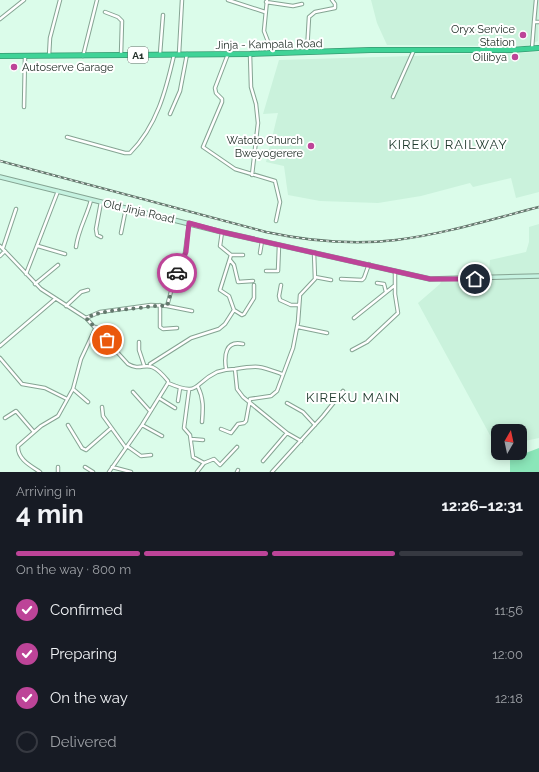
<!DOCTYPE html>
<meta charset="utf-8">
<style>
:root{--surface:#171b24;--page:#20242c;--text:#f1f3f6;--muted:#9ea1a6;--line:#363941;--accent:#bd4498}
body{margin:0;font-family:Raleway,sans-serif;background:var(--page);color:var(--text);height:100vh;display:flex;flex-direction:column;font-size:15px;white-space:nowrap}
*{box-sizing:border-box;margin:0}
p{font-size:13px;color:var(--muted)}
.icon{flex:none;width:22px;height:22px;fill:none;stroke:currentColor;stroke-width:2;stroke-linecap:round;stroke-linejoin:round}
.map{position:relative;height:472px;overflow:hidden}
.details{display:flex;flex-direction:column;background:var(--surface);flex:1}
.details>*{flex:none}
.needle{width:26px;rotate:9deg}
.fabs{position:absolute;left:491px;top:424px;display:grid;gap:8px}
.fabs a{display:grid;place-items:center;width:36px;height:36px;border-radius:8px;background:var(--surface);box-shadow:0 2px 10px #0003;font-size:20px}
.pin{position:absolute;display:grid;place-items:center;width:34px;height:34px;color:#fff;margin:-17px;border:2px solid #fff;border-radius:50%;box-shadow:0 1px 4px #0007}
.courier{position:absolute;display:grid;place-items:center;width:40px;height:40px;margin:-20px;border:3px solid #bd4498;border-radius:50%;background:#fff;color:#222;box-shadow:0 1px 5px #0007}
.head em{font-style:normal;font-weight:700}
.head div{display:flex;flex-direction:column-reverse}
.head{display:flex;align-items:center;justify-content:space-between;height:68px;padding:0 16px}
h1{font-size:26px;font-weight:700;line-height:30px}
.bar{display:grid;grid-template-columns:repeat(4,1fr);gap:6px 4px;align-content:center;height:48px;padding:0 16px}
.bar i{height:5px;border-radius:3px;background:var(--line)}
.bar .current{background:var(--accent)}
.bar p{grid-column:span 4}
ol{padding:0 16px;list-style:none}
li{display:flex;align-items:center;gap:12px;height:44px}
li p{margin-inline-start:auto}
li .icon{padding:4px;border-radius:50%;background:var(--accent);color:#fff;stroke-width:4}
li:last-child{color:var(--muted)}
li i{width:22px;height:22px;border:2px solid var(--line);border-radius:50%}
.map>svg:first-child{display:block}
.built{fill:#caf2dc}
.green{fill:#8be6b9}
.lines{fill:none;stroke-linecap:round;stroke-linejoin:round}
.street-casing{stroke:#85a493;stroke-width:4.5}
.secondary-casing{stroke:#85a493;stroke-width:5.5}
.highway-casing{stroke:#369a71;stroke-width:6}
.street{stroke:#fff;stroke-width:2.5}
.secondary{stroke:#c5f2e0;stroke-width:3.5}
.highway{stroke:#3fd397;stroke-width:4.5}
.rail-casing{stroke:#65796e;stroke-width:2.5}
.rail{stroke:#fff;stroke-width:1;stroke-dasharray:3;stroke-linecap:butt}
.done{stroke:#64786d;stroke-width:4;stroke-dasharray:0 7.2}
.route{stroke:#bd4498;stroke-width:5}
.poi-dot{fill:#bd4498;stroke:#fff;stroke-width:1.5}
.labels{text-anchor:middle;stroke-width:4;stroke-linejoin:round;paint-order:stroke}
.shield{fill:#fff;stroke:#666f6a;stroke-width:1}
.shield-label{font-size:10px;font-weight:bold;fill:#24312a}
.poi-label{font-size:11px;fill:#24312a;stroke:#fff;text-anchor:end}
.street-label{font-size:11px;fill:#24312a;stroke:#fff}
.quarter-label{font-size:13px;letter-spacing:1px;fill:#203b2e;stroke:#fff}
</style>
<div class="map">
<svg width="539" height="472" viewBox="0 0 539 472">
<rect width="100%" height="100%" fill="#dbfcea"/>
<path class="built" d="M371,0h168l-1,41 -12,5 -139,-1 -10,-22z
M539,52v140l-23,6 -5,-20 -38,9 -3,-4 -49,13 -43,7 -58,-2 -32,-6 -4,-29 -18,-4 12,-49 -15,1 16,-54z
M539,224v214l-19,4v-11h-22l-1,17 -79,-145 22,-19 3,-8 46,-1 1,-15 36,-8 3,-10v-15z"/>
<path class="green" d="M539,448v24h-29v-13z"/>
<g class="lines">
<g class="street-casing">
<path id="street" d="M228,0l37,12
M267,0l-3,31 8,21
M536,0l-2,22h5
M266,2l27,4 9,-2
M105,12l13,5 4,4 -1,34
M0,19l24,-19
M532,48l2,-26
M307,51l2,-34 6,-5 20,-4v-4l-3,-4
M160,54l3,-39
M179,54l3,-54
M228,54l-13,34 1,5 6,6v3l-19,45 32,22 40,12 5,21 -4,19
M250,54l1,33 5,17 2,19 -6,52
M49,56l1,-18 10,-38
M83,56l14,-56
M393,97l21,-47
M24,107l1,-50
M170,114l10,-23 7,-37
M67,137l58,16h5c27,-27 36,-63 44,-98
M101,202l-5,27 1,6 4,2
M121,233l5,-25
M0,246l41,43 45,29 42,46c17,10 18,-10 40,17v2l-26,42 -33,47
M38,246l27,8
M76,247c2,-17 11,-31 15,-47
M3,248l13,-39
M260,253l2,-12
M231,255h12
M0,256l5,-5
M230,260l4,5 4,17 15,-1
M266,271h12l1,-26
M160,273l15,4
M26,274l32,-83
M315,277l16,3
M341,279l21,1 2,-2 5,-14
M377,283l7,1 2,8
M35,284l23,-19
M281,285l-2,11 1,4 11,5h7
M160,305v22l3,2 14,-1
M66,306l15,-14 7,-2
M167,306l8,-29 9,-17 5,-37
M234,310l8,5 2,-1 10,-16v-13
M86,318l14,-6 51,-7 16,1 25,5
M354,318l40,-32
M298,327l29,6
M139,342v8l5,15
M0,346l55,-47
M352,350l15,-8 31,-29 -3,-19v-23
M0,358l22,26 23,4 22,11
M150,364l41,-26 28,-9 6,-5 9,-14 -5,-14 -9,-6 11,-35 -11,-9 2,-14
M226,369c-2,-13 -1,-29 17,-25
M235,369l2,20 6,8 44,36 14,8
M168,383c33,14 24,1 49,-11 6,-2 11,-3 18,-3 24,-4 25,-3 47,5
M198,387c6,12 5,22 4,35
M73,389l15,13
M189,390l-5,38 6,7 3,22 11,6 10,-4 6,6 17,-18
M133,392l17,19
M159,398l16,10
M178,401l2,-13
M287,403l16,9 12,13
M102,407l1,9 23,32
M5,418l11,-7 18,21
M68,425l14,23 4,2 24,-21
M142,425l20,11
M221,429l10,4 7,-9 6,-1 2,-2 4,-22 21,-3 6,-5 16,-43 5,-26 2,-27 15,-16 -1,-27
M191,439l12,1
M127,446l14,10 10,-1
M263,461l24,-28
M58,467v5
M85,467l8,5
M112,467l19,5
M40,472c-9,-6 -23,-13 -22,-26l23,-20 17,-10 15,-27 8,-30 15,-32
M197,472l7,-9
M237,472l1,-2
M272,472l51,-56 20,-25"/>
</g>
<g class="secondary-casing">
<path id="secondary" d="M0,177l222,55 208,47 109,-3"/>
</g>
<g class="highway-casing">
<path id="highway" d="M0,56l250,-2 121,-4h140l28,-2"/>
</g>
<use href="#street" class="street"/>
<use href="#secondary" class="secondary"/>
<use href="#highway" class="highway"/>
<g class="rail-casing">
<path id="rail" d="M0,161l266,71c42,9 87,13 130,8 49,-6 96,-21 143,-33"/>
</g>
<use href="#rail" class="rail"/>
</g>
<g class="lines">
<path class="done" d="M107,340l-21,-22c17,-8 34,-8 53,-10 10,-1 18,-3 28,-2l10,-33"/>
<path class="route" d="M177,273l9,-21 3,-29 33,9 208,47h45"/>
</g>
<g class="poi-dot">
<circle cx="523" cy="35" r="4"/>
<circle cx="515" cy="57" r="4"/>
<circle cx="14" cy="67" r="4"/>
<circle cx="311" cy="146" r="4"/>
</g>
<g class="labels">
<rect class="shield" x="128" y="47" width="20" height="16" rx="3"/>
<g class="shield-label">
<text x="138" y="59">A1</text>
</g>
<g class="poi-label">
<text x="515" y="33">Oryx Service<tspan x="515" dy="13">Station</tspan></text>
<text x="507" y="61">Oilibya</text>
<text x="22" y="71" text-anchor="start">Autoserve Garage</text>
<text x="303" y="144">Watoto Church<tspan x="303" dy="13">Bweyogerere</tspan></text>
</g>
<g class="street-label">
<text transform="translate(269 44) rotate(-1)" y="4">Jinja - Kampala Road</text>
<text transform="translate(139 211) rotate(13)" y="4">Old Jinja Road</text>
</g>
<g class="quarter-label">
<text x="448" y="149">KIREKU RAILWAY</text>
<text x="353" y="402">KIREKU MAIN</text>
</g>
</g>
</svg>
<div class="fabs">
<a><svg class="needle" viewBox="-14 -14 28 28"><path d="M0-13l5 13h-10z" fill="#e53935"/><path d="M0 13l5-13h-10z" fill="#9ea1a6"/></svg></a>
</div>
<div class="pin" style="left:107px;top:340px;background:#ea580c"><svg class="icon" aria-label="bag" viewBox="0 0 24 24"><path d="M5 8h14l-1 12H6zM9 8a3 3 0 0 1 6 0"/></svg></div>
<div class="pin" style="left:475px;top:279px;background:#1f2937"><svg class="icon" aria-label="home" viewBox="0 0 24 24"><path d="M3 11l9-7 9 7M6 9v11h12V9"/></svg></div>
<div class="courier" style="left:177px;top:273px"><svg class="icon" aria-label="car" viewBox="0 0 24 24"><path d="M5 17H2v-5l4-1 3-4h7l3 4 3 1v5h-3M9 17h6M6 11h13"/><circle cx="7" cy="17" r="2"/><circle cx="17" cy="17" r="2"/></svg></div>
</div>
<section class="details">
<div class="head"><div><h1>4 min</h1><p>Arriving in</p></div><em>12:26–12:31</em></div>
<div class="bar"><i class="current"></i><i class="current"></i><i class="current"></i><i></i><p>On the way · 800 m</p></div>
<ol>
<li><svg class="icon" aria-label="check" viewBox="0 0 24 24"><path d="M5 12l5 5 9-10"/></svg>Confirmed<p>11:56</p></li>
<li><svg class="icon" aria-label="check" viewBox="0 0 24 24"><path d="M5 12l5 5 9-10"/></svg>Preparing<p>12:00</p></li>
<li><svg class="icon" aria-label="check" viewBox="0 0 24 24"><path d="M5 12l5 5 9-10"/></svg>On the way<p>12:18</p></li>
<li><i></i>Delivered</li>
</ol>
</section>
